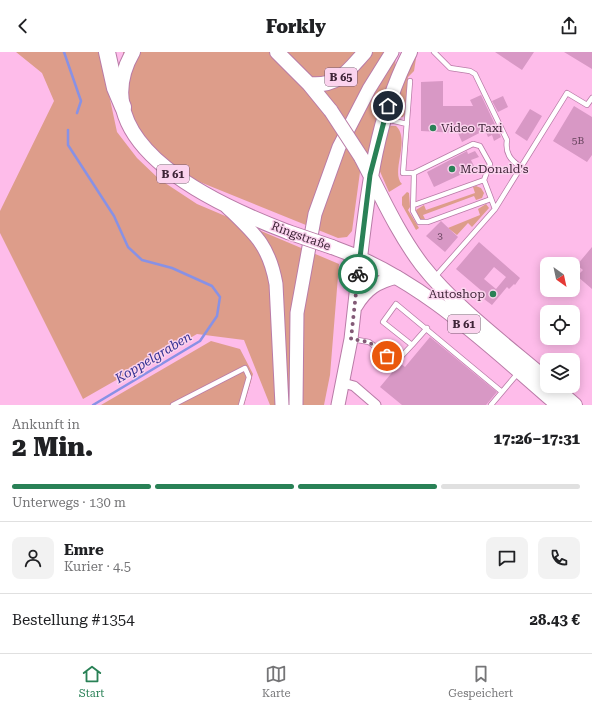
<!DOCTYPE html>
<html lang="de">
<meta charset="utf-8">
<style>
:root{--surface:#fff;--page:#f2f2f2;--text:#202124;--muted:#757577;--line:#e0e0e0;--accent:#298156}
body{margin:0;font-family:"Roboto Serif",serif;background:var(--page);color:var(--text);height:100vh;display:flex;flex-direction:column;font-size:15px;white-space:nowrap}
*{box-sizing:border-box;margin:0}
p{font-size:13px;color:var(--muted)}
.icon{flex:none;width:22px;height:22px;fill:none;stroke:currentColor;stroke-width:2;stroke-linecap:round;stroke-linejoin:round}
.map{position:relative;height:353px;overflow:hidden}
.sheet{display:flex;flex-direction:column;background:var(--surface);flex:1}
.sheet>*{flex:none}
.needle{width:26px;rotate:147deg}
.buttons{position:absolute;left:540px;top:205px;display:grid;gap:8px}
.buttons a{display:grid;place-items:center;width:40px;height:40px;border-radius:8px;background:var(--surface);box-shadow:0 2px 10px #0003;font-size:20px}
.pin{position:absolute;display:grid;place-items:center;width:34px;height:34px;color:#fff;margin:-17px;border:2px solid #fff;border-radius:50%;box-shadow:0 1px 4px #0007}
.courier{position:absolute;display:grid;place-items:center;width:40px;height:40px;margin:-20px;border:3px solid #298156;border-radius:50%;background:#fff;color:#222;box-shadow:0 1px 5px #0007}
.overview em{font-style:normal;font-weight:800}
.overview div{display:flex;flex-direction:column-reverse}
.overview{display:flex;align-items:center;justify-content:space-between;height:68px;padding:0 12px}
h1{font-size:26px;font-weight:800;line-height:30px}
.bar{display:grid;grid-template-columns:repeat(4,1fr);gap:6px 4px;align-content:center;height:48px;padding:0 12px}
.bar i{height:5px;border-radius:3px;background:var(--line)}
.bar .on{background:var(--accent)}
.bar p{grid-column:span 4}
.line{display:flex;align-items:center;gap:10px;padding:0 12px;border-top:1px solid var(--line)}
.line div{flex:1}
.round{display:grid;place-items:center;flex:none;width:42px;height:42px;border-radius:8px;background:var(--page)}
header{display:flex;justify-content:space-between;align-items:center;height:52px;padding:0 12px;background:var(--surface);font-size:18px;font-weight:800}
.tab-bar{display:flex;justify-content:space-around;align-items:center;height:56px;border-top:1px solid var(--line);background:var(--surface);font-size:11px;color:var(--muted)}
.tab-bar a{display:grid;justify-items:center;gap:2px}
.tab-bar .on{color:var(--accent)}
.map>svg:first-child{display:block}
.green{fill:#dd9d8a}
.lines{fill:none;stroke-linecap:round;stroke-linejoin:round}
.stream{stroke:#8891e5;stroke-width:2.5}
.building{fill:#d898c5;fill-rule:evenodd}
.lane-casing{stroke:#b97ba7;stroke-width:6}
.street-casing{stroke:#b97ba7;stroke-width:11}
.secondary-casing{stroke:#b97ba7;stroke-width:15}
.primary-casing{stroke:#b97ba7;stroke-width:16}
.highway-casing{stroke:#b97ba7;stroke-width:18}
.lane{stroke:#fff;stroke-width:4.5}
.street{stroke:#fff;stroke-width:9}
.secondary{stroke:#fff;stroke-width:13}
.primary{stroke:#fff;stroke-width:14}
.highway{stroke:#fff;stroke-width:16}
.primary-bridge-casing{stroke:#b97ba7;stroke-width:16;stroke-linecap:butt}
.primary-bridge{stroke:#fff;stroke-width:14}
.done{stroke:#825a76;stroke-width:4;stroke-dasharray:0 7.2}
.route{stroke:#298156;stroke-width:5}
.poi-dot{fill:#298156;stroke:#fbd3ee;stroke-width:1.5}
.labels{text-anchor:middle;stroke-width:3;stroke-linejoin:round;paint-order:stroke}
.number-label{font-size:10px;fill:#65425b}
.shield{fill:#fbd3ee;stroke:#77596f;stroke-width:1}
.shield-label{font-size:11px;font-weight:bold;fill:#3f2538}
.poi-label{font-size:12px;fill:#3f2538;stroke:#fbd3ee;text-anchor:start}
.street-label{font-size:12px;fill:#3f2538;stroke:#fbd3ee}
.water-label{font-size:13px;font-style:italic;fill:#353293;stroke:#fbd3ee}
</style>
<header><svg class="icon" aria-label="back" viewBox="0 0 24 24"><path d="M15 5l-7 7 7 7"/></svg>Forkly<svg class="icon" aria-label="share" viewBox="0 0 24 24"><path d="M12 15V3M7 8l5-5 5 5M5 13v7h14v-7"/></svg></header>
<div class="map">
<svg width="592" height="353" viewBox="0 0 592 353">
<rect width="100%" height="100%" fill="#febcea"/>
<path class="green" d="M16,0h82l3,5 16,75 20,26 22,21 38,25 142,60 -9,111 -6,30h-54l-26,-65 -47,-6 -114,65 -83,-166v-22l54,-110 -12,-28z
M123,0h273l-1,18 -27,85 -8,17 -8,59 -5,6 -9,1 -148,-60 -34,-27 -18,-23 -12,-29z
M415,0h2l-3,19 -6,6 -3,37 -2,3h-7l-4,-4z
M391,74h5c15,14 -6,46 6,58l-13,8 -11,-25 9,-40z
M476,134l5,2 3,5 -2,5 -6,2 -2,-4 -51,19 2,4 -2,1 -4,-1 -3,-9 8,-5 2,5 49,-17 -2,-6z
M407,140l2,1 1,14 -2,3 11,18 -3,2 -14,-25v-8z
M486,152l3,4 -17,19 -4,-4 -11,12 -9,-7 32,-13 -2,-6z
M211,289l29,8 13,25 -9,31h-143z"/>
<g class="lines">
<path class="stream" d="M64,0l17,49 -4,12
M68,78v15l46,71 14,31 14,13 30,8 40,18 8,11 -3,19 -17,25 -107,64"/>
</g>
<path class="building" d="M495,0h39l-12,18z
M564,0h28v17z
M443,29v25h30l-3,-6 11,-5 20,42 -7,4 -2,-6 -4,2 -3,-7 -23,12 -4,-9 -37,-2v-49z
M503,44l5,11 -10,5 -6,-11z
M574,54l18,11v38l-5,7 -34,-21z
M530,57l12,7 -15,25 -12,-8z
M467,99l1,3 7,-3 4,6 -8,3 4,8 -41,19 -7,-15z
M441,169l17,16 -13,15 -19,-16z
M479,190l41,36 -5,7 -1,-1 -5,5 -2,-2 -15,18 -12,-9 3,-4 -27,-23zM494,215l12,10 -10,12 -12,-10z
M592,195v42l-15,-13 6,-6 -6,-5z
M430,285l67,55 -11,13h-84l-22,-18 20,-24 5,4z"/>
<g class="lines">
<g class="lane-casing">
<path id="lane" d="M434,0l16,16 20,3 5,3 32,66c-2,13 3,20 14,27
M410,29l-7,92h11l59,-29 7,2 10,18 -6,16 11,29 -60,68
M386,67l21,5
M414,121l-1,38 6,11h9l63,-23
M414,153l70,-25
M495,157l72,-116 20,12 5,-7
M352,287l17,3 27,20 16,-17 -29,-23 13,-18 106,88
M412,293l15,-17
M173,353l72,-37 4,9 -8,28
M491,353l27,-32"/>
</g>
<g class="street-casing">
<path id="street" d="M343,331l11,3 22,19"/>
</g>
<g class="secondary-casing">
<path id="secondary" d="M227,155c28,27 42,38 49,77l6,121
M356,254c10,-17 21,-24 41,-29
M296,353l1,-92 18,-99 24,-67 30,-58 23,-37
M338,353l13,-66 9,-81"/>
</g>
<g class="primary-casing">
<path id="primary" d="M133,0c-54,93 89,155 155,180
M277,0l32,32 22,27
M309,32c29,3 38,-12 56,-32
M361,105c19,36 36,75 61,108 33,42 84,80 125,115
M332,195c89,31 156,98 226,158
M360,206c8,-70 17,-142 50,-206
M553,334l22,19"/>
</g>
<g class="highway-casing">
<path id="highway" d="M107,0l8,36 8,19"/>
</g>
<use href="#lane" class="lane"/>
<use href="#street" class="street"/>
<use href="#secondary" class="secondary"/>
<use href="#primary" class="primary"/>
<use href="#highway" class="highway"/>
<g class="primary-bridge-casing">
<path id="primary-bridge" d="M331,59l30,46
M288,180l44,15"/>
</g>
<use href="#primary-bridge" class="primary-bridge"/>
</g>
<g class="lines">
<path class="done" d="M358,222l-7,65 18,3 18,14"/>
<path class="route" d="M358,222l12,-99 18,-69"/>
</g>
<g class="poi-dot">
<circle cx="433" cy="76" r="4"/>
<circle cx="452" cy="117" r="4"/>
<circle cx="493" cy="242" r="4"/>
</g>
<g class="labels">
<g class="number-label">
<text x="578" y="92">5B</text>
<text x="440" y="187">3</text>
</g>
<g class="shield">
<rect x="325" y="16" width="32" height="18" rx="3"/>
<rect x="157" y="113" width="32" height="18" rx="3"/>
<rect x="448" y="263" width="32" height="18" rx="3"/>
</g>
<g class="shield-label">
<text x="341" y="29">B 65</text>
<text x="173" y="126">B 61</text>
<text x="464" y="276">B 61</text>
</g>
<g class="poi-label">
<text x="441" y="80">Video Taxi</text>
<text x="460" y="121">McDonald's</text>
<text x="485" y="246" text-anchor="end">Autoshop</text>
</g>
<g class="street-label">
<text transform="translate(301 184) rotate(20)" y="4">Ringstraße</text>
</g>
<g class="water-label">
<text transform="translate(153 305) rotate(-31)" y="5">Koppelgraben</text>
</g>
</g>
</svg>
<div class="buttons">
<a><svg class="needle" viewBox="-14 -14 28 28"><path d="M0-13l5 13h-10z" fill="#e53935"/><path d="M0 13l5-13h-10z" fill="#757577"/></svg></a>
<a><svg class="icon" aria-label="locate" viewBox="0 0 24 24"><circle cx="12" cy="12" r="6"/><path d="M12 2v4M12 18v4M2 12h4M18 12h4"/></svg></a>
<a><svg class="icon" aria-label="layers" viewBox="0 0 24 24"><path d="M12 4l9 5-9 5-9-5zM3 14l9 5 9-5"/></svg></a>
</div>
<div class="pin" style="left:387px;top:304px;background:#ea580c"><svg class="icon" aria-label="bag" viewBox="0 0 24 24"><path d="M5 8h14l-1 12H6zM9 8a3 3 0 0 1 6 0"/></svg></div>
<div class="pin" style="left:388px;top:54px;background:#1f2937"><svg class="icon" aria-label="home" viewBox="0 0 24 24"><path d="M3 11l9-7 9 7M6 9v11h12V9"/></svg></div>
<div class="courier" style="left:358px;top:222px"><svg class="icon" aria-label="bike" viewBox="0 0 24 24"><circle cx="6" cy="16" r="4"/><circle cx="18" cy="16" r="4"/><path d="M6 16l4-8h5l3 8M10 8l3 8H6M13 5h3"/></svg></div>
</div>
<section class="sheet">
<div class="overview"><div><h1>2 Min.</h1><p>Ankunft in</p></div><em>17:26–17:31</em></div>
<div class="bar"><i class="on"></i><i class="on"></i><i class="on"></i><i></i><p>Unterwegs · 130 m</p></div>
<div class="line" style="height:72px"><a class="round"><svg class="icon" aria-label="person" viewBox="0 0 24 24"><circle cx="12" cy="8" r="4"/><path d="M4 21q1-7 8-7t8 7"/></svg></a><div><b>Emre</b><p>Kurier · 4.5</p></div><a class="round"><svg class="icon" aria-label="chat" viewBox="0 0 24 24"><path d="M4 5h16v11H9l-5 4z"/></svg></a><a class="round"><svg class="icon" aria-label="phone" viewBox="0 0 24 24"><path d="M5 4h4l2 5-3 2q2 4 5 5l2-3 5 2v4C11 20 4 13 5 4z"/></svg></a></div>
<div class="line" style="height:52px"><div>Bestellung #1354</div><b>28.43 €</b></div>
</section>
<nav class="tab-bar">
<a class="on"><svg class="icon" aria-label="home" viewBox="0 0 24 24"><path d="M3 11l9-7 9 7M6 9v11h12V9"/></svg>Start</a>
<a><svg class="icon" aria-label="map" viewBox="0 0 24 24"><path d="M3 6l6-2 6 2 6-2v14l-6 2-6-2-6 2zM9 4v14M15 6v14"/></svg>Karte</a>
<a><svg class="icon" aria-label="saved" viewBox="0 0 24 24"><path d="M7 4h10v16l-5-4-5 4z"/></svg>Gespeichert</a>
</nav>
